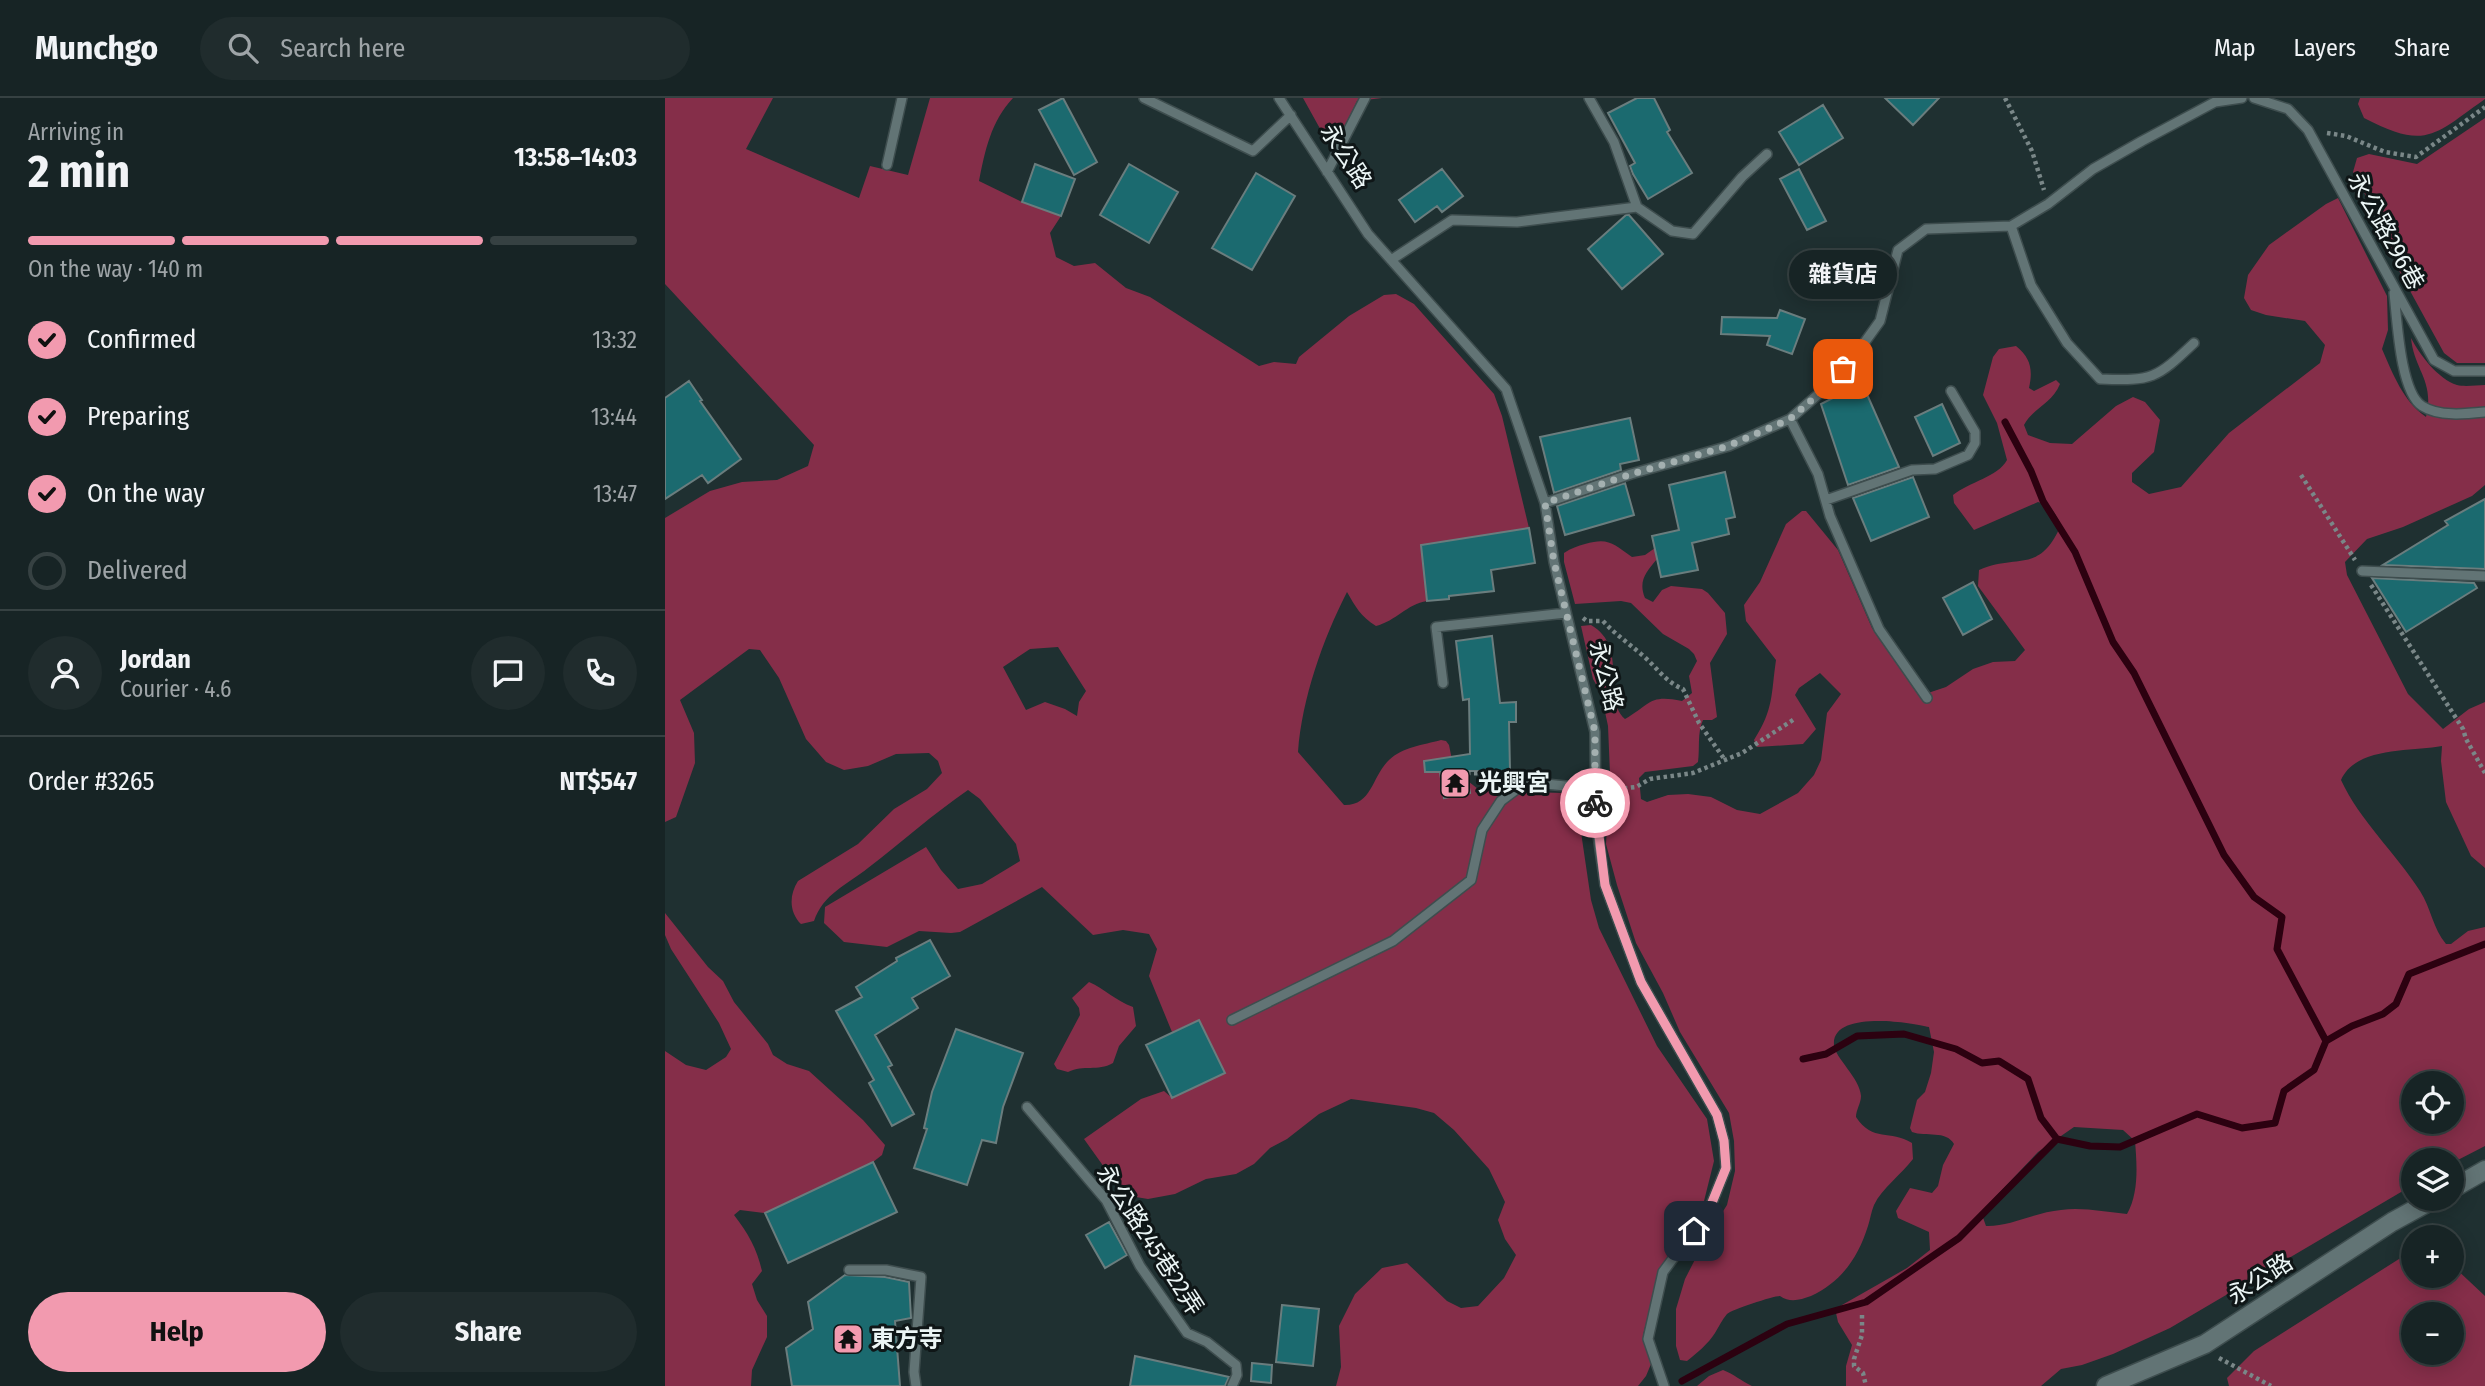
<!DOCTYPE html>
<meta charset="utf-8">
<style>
:root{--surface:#172425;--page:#202c2d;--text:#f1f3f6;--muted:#9ea4a7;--line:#364142;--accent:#f29aaf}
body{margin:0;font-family:"Fira Sans Condensed","Noto Sans TC",sans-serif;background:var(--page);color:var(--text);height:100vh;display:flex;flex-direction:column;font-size:26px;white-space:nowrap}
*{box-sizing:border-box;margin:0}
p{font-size:23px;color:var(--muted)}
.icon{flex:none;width:38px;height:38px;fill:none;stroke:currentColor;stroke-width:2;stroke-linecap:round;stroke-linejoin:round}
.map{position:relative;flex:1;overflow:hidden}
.side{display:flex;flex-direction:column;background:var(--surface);width:665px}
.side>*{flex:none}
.fabs{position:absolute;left:1736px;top:973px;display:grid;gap:14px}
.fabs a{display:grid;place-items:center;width:63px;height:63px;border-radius:50%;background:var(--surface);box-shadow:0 4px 18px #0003,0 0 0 2px var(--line);font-size:35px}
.pin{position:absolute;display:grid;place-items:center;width:60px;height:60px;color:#fff;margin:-30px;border-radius:14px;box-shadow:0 4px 10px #0006}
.courier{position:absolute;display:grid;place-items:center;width:70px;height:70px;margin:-35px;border:5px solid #f29aaf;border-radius:50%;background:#fff;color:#222;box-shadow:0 2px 9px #0007}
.bubble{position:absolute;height:49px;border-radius:24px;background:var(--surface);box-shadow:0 4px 18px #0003,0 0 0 2px var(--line);font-size:23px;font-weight:700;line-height:49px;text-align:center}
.headline em{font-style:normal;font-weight:700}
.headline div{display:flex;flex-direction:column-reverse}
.headline{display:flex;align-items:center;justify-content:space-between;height:119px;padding:0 28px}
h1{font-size:46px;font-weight:700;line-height:52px}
.bar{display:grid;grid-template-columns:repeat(4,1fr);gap:10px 7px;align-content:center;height:84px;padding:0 28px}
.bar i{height:9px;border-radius:5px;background:var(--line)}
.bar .current{background:var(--accent)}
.bar p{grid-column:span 4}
.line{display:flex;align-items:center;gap:18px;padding:0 28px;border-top:2px solid var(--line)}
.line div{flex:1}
.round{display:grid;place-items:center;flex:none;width:74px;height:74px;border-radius:37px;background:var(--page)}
ol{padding:0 28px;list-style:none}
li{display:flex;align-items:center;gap:21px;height:77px}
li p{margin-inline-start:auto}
li .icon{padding:7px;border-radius:50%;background:var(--accent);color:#111;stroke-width:4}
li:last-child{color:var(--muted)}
li i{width:38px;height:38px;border:4px solid var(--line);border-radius:50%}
.action{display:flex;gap:14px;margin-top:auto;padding:14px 28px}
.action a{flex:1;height:80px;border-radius:42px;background:var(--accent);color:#111;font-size:28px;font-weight:700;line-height:80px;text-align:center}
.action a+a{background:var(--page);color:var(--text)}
header{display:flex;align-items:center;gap:42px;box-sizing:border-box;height:98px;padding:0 35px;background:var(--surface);border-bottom:2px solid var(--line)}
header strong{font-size:33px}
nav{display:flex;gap:38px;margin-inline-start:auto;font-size:24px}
.search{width:490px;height:63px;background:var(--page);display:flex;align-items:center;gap:18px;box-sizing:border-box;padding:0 24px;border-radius:38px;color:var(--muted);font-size:26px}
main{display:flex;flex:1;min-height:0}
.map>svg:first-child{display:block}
.forest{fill:#852e49;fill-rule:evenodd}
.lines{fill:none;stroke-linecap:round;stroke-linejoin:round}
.stream{stroke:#2c0110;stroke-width:7}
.building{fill:#1b6a6f;stroke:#6a7d7e;stroke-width:2}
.service-casing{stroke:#3e4d4e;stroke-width:12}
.minor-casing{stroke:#3e4d4e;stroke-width:21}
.path{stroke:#7a8788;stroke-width:4.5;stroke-dasharray:3.5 3.5;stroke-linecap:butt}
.service{stroke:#627475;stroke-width:9}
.minor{stroke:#627475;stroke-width:18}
.done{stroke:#a4b0b0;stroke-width:7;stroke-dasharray:0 12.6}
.route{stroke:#f29aaf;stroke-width:9}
.labels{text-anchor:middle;stroke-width:6;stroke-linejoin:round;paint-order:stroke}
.street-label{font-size:24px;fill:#ebf5f5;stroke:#0f1617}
.poi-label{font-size:24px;font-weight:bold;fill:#ebf5f5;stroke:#0f1617;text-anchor:start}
</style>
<header>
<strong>Munchgo</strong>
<div class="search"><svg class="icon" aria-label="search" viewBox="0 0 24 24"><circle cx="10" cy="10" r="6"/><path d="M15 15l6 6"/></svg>Search here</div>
<nav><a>Map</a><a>Layers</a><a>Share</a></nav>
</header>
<main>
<section class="side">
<div class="headline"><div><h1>2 min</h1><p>Arriving in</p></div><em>13:58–14:03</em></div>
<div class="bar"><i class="current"></i><i class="current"></i><i class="current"></i><i></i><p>On the way · 140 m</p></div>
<ol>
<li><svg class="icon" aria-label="check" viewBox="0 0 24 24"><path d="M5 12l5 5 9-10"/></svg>Confirmed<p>13:32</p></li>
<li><svg class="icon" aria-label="check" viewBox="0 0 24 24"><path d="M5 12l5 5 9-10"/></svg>Preparing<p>13:44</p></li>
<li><svg class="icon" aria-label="check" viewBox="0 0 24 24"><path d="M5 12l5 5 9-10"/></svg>On the way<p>13:47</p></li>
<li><i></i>Delivered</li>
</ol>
<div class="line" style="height:126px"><a class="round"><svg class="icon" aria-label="person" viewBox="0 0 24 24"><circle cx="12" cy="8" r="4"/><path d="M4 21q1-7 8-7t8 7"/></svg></a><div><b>Jordan</b><p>Courier · 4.6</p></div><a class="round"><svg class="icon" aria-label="chat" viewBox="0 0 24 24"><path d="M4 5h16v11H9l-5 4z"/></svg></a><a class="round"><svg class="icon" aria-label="phone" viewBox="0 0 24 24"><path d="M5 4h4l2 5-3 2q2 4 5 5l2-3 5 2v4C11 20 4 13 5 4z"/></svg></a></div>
<div class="line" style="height:91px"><div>Order #3265</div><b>NT$547</b></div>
<div class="action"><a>Help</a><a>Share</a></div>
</section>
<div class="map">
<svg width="1820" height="1288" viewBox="0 0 1820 1288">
<rect width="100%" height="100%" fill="#1f3031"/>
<path class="forest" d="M0,0h108l-27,51 113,49 11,-32 38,9 22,-77h83c-22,23 -28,53 -34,83l43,21 39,14 -11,17 6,24 18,9 21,-3 31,25 24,9 109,69 15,-4 22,2 3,-7 50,-41 35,-21 12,-1 18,10 80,90 8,22 27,112 -108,17 6,56c-20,3 -31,20 -51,25 -15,-9 -21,-20 -29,-34 -24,47 -45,106 -49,160l46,53c28,1 28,-29 45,-45 14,-13 34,-15 52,-20l5,1 3,4 5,25 24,19 14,-4 35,7 36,1 14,12 14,95 8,28 58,118 50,73 7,42 -11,44 -43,64 -17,66 8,29 -5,12 -8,10h-302l5,-19 -2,-41 16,-32 27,-26 25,-5 40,38 14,7 17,-2 26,-28 12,-23 -11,-16 -7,-19 7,-18 -16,-33 -35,-39 -20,-17 -18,-5 -65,-9 -32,15 -32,25 -17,9 -16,16 -18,10 -30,5 -31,15 -27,5 -24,-4 -40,-56 57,-40 23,-8 8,7 52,-25 -25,-53 -27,12 -23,-56 8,-27 -8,-15 -26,-4 -30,5 -51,-48 -82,45 -9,1 -32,-2 -32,16 -43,-5 -20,-19 1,-16 101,-60 15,23 17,19 24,-5 38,-23 -4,-17 -36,-45 -12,-9c-35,24 -66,52 -100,78 -20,16 -45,26 -54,53l-13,3c-12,-12 -12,-29 -3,-43l60,-37 36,-35 33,-20 15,-16 -4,-12 -9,-8 -33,1 -28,12 -24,4 -18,-8 -20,-23 -27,-61 -19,-28 -11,-1 -69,51 14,33 1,30 -19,54 -11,5v-304l45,-27 32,-9 35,-2 31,-14 6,-21 -149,-161zM393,549l28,44 -7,11 -2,14 -12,-7 -20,-7 -19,8 -23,-43 27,-18z
M638,0h79l-25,3 -19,39 -6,2 -9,-8z
M1695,0h125v1c-52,37 -59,51 -121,19l-6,-14z
M1820,20v245h-28l-13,-10 -47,-86 -15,-41 -29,-54 4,-14 12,-4 48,10z
M1673,100l49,98 1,34 -6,19c11,25 21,52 44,68 9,-36 -12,-47 -15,-79 9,17 27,41 46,47 8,2 20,0 28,0v100l-13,11 -69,31 -36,12 -22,23 2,13 61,119 35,35 26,-20 16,-7v166l-14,-12 -25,-54 -5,-41 1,-15c-31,6 -86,0 -101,34 19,41 54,72 79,111 11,17 13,38 26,53h5l17,-13 17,-4v219l-33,17v-3h-39v25l-243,143 -57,26 -31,11 -21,4 -20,17h-195v-20l6,-21 -14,-23 -2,-9 6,-8 65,-37 23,-18 -1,-18 -31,-14 -2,-7 14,-23 22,5 6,-7 5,-21 11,-21c-8,-14 -28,-7 -42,-12l-2,-4 7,-28 8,-8 6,-19 3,-21 -5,-25c-19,-5 -98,-17 -95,18 1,13 26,33 27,51 0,7 -5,14 -5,21 17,26 34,12 56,26l1,16c-12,16 -31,29 -39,46 -3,7 -4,15 -6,21 -10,32 -27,56 -57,70 -11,4 -21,7 -31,0 -7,0 -49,14 -53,18 -5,6 -8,12 -12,19 -7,11 -18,20 -28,28l-7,-1 -4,-14v-37l9,-30 21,-41 21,-33 8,-34 -1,-30 -5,-28 -49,-81 -17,-39 -27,-50 -19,-58 -11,-41 4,-70 -2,-48 -7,-33 -8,-14 -12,-53 10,-1c39,23 9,70 34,94 26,-15 24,-25 57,-18l10,-8 -3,-17 8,-15 -3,-7 -5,-5 -26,-15 -32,-31 -10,-2 -46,3 -11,-42v-9c7,-5 14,-7 21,-9 24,-7 28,0 47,13l13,-2 10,-7 2,11c-11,13 -19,22 -12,39l8,4 9,-12 9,-4 31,3 6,4 17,20 2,21 -17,29 7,54 -5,3h-9c-6,13 -3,28 -5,42l-5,4 -48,6 -6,6 2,21 6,3 21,-7 20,-1 23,3 26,13 23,4 38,-21 16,-18 7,-15 6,-47 14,-19 -21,-21 -21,15 -4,7 21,34 -13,15 -46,3 -3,-7c20,-31 17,-46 22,-80l-30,-39 -2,-16 16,-23 26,-58 16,-13h4l32,39 34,78 47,68 27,-9 27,-18 20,-7 22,-1 10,-11 -47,-64 1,-16c39,-17 60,5 82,-45 -6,-12 -9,-19 -23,-23l-64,28 -20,-27 -1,-8c16,-13 45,-18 54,-35l-10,-37 -14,-28 10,-38 6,-8 17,-3c15,12 17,24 13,42l5,3 22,-11 4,4c-8,20 -26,23 -36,41l4,10 22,8 22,1 44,-38 17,-9 12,5 15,18 -6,32 -22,21v9l17,12 32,-7 48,-54 91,-70 5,-18 -20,-24 -39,-6 -15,-5 -7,-12 4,-23 21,-30 57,-41zM1748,985h39v39h-39zM1409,1029l49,3 12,11c2,24 4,52 -8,73 -21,-2 -45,-7 -66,-4 -25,2 -52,17 -75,16l-5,-14 57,-60z
M0,815l43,54 15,14 11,21 34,42 5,11 14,9 22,7 54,49 22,25 -3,10 -9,7 -108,51 -25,-3 -6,5c14,18 23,34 28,56l-10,13 5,16 10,16v21l-15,33 -1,16h-86v-335l21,14 20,5 20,-13 5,-8 -12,-26 -48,-74 -6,-14z
M424,884c16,7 27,19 44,25l3,19 -17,20 -6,17c-16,9 -29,1 -45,9l-11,-3 -3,-5 26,-49 -1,-7 -7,-10z
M1748,1156v22h39v-11l33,31v90h-256l-2,-8 27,-27 145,-92zM1748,1216h39v39h-39z
M1058,1272c11,4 18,11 29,16h-55l12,-10z"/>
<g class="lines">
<path class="stream" d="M1340,324l26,49 12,30 32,51 38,90 21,31 90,182 30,42 28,20 -5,32 49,92
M1138,961l23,-5 31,-18 47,-2 52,15 26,14 17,-2 29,18 13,39 16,21 33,7 30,1 77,-33 45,14 33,-5 9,-32 30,-21 12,-29 26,-15 31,-12 13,-10 13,-30 76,-30
M1017,1283l105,-57 79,-22 93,-64 98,-99"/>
</g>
<path class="building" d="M398,0l34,64 -23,13 -35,-65z
M972,0h17l16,32 -3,2 25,41 -44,26 -15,-25 -3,-8 5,-3 -27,-50z
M1220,0h54l-26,27z
M1158,7l20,33 -44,27 -20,-33z
M370,66l40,15 -14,37 -39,-14z
M464,66l49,28 -29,51 -49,-28z
M777,71l21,27 -21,16 -5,-6 -22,16 -16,-22z
M1134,71l27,52 -19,9 -27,-51z
M591,75l39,23 -43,74 -40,-22z
M961,117h3l34,39 -41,35 -34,-40z
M1115,212l25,9 -13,35 -25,-9 3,-9 -49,-2 1,-17 55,1z
M24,283l13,19 -2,1 41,58 -33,24 -6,-8 -37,24v-101z
M1197,285l37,84 -51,18 -27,-81z
M1277,306l18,39 -27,13 -18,-39z
M965,320l9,42 -19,4 1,6 -67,23 -14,-56z
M1060,374l10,45 -9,2 3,15 -37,9 6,27 -37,7 -9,-41 27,-6 -10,-45z
M1248,379l16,40 -58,24 -18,-43z
M960,385l9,32 -69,20 -8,-29z
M1820,401v70l-102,-4 65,-40 -3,-4z
M864,430l6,35 -44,7 3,21 -45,5v3l-22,2 -6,-56z
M1707,480l102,5 3,5 -71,44z
M1308,484l19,37 -29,16 -20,-37z
M827,538l8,67 16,-1v20h-7l1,49h-44l4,22 -26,5 -4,-26h-15l-1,-11 46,-7 -1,-55 -6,1 -7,-59z
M265,842l20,36 -38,22 6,10 -43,27 17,30 -4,2 26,47 -22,12 -23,-43 5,-3 -38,-69 26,-14 -6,-10 41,-26 -1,-3z
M534,922l26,53 -53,25 -26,-53z
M291,931l67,24 -20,54 -7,36 -14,-3 -15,45 -53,-17 13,-39 -3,-1 8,-36z
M208,1064l24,50 -109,51 -23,-50z
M444,1124l18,33 -22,13 -19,-33z
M180,1177l40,2 24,5 2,36 -16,3 5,65h-108l-6,-38 27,-19 -5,-27z
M617,1207l37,4 -6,57 -37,-4z
M470,1258l94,21 -4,9h-95z
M587,1265l20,2 -1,18 -20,-2z"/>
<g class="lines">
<g class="service-casing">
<path id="service" d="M479,0l109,53 38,-36
M614,0l89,136 138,155 39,114 9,59 41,170 1,89 9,64 36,97 76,133 7,26 2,27 -17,42 -46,62 -15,67 16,47
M1589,0l34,11 20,21 126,230 20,11h31
M222,67l15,-67
M662,74l38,-74
M972,109l35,24 21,3 49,-57 25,-23
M726,162l61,-40 65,2 120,-15 -23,-65 -25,-44
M1729,195c3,25 6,99 28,113 17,11 44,8 63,6
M1529,245c-38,36 -41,38 -94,36l-33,-36 -36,-58 -20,-59 37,-22 45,-35 49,-28 73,-39 27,-4
M1125,321l28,55 12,42 49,113 48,69
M1161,402l86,-30 23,-1 33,-14 7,-12v-11l-24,-41
M880,405l86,-29 98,-28 61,-27 39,-34 28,-32 23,-32 18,-71 28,-21 85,-3
M1697,473l123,5
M778,585l-7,-56 130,-14
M567,922l161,-79 78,-61 11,-50 19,-29 25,-19 69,7
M362,1009l79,93 34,66 47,67 20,9 29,23 1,10 -5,11
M184,1172h37l35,7 -7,95 2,14"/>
</g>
<g class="minor-casing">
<path id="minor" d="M1787,1091l33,-19
M1441,1288l99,-42 187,-122 42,-23"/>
</g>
<path class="path" d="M1340,0l27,53 12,39
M1662,35l19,3 39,16 31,5 69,-50
M1636,377l54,85
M1706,487l92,144 3,10 19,34
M918,520l4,3h16c12,13 24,21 38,33 14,11 24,28 42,35l16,34 26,37
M802,675l44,1
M945,692l26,-3 14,-8 43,-6 49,-20 54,-35
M1197,1217v20l-8,24v7l9,7 3,13
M1554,1260l52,28"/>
<use href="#service" class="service"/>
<use href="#minor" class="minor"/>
</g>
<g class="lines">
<path class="done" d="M930,705v-71l-41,-170 -9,-59 87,-29 96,-28 62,-27 39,-34 14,-16"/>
<path class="route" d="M930,705l10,82 36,97 76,133 7,26 2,27 -17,42 -15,21"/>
</g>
<defs>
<g id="temple-square" transform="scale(1.575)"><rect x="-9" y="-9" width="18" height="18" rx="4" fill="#f29aaf" stroke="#0f1617"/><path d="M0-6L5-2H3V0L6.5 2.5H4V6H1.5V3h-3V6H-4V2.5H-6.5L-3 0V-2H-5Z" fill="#111"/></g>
</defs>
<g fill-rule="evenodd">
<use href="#temple-square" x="790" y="685"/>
<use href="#temple-square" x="183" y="1241"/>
</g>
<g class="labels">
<g class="street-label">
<text transform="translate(681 58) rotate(57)" y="8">永公路</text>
<text transform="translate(1721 133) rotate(61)" y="8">永公路296巷</text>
<text transform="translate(941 578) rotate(76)" y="8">永公路</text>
<text transform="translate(485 1142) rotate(57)" y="8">永公路245巷22弄</text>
<text transform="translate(1595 1181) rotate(-33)" y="8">永公路</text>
</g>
<g class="poi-label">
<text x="813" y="693">光興宮</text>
<text x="206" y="1249">東方寺</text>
</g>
</g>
</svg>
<div class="fabs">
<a><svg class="icon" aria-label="locate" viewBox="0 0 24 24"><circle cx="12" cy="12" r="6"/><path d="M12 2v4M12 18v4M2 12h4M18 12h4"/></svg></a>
<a><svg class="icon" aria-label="layers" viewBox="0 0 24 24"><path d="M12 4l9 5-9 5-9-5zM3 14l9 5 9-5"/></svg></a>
<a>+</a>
<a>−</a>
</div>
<div class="pin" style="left:1178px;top:271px;background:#ea580c"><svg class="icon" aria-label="bag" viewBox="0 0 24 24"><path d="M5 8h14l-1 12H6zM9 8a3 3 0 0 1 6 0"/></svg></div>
<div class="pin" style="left:1029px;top:1133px;background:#1f2937"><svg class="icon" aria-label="home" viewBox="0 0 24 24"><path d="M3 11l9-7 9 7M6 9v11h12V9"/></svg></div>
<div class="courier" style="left:930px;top:705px"><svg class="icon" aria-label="bike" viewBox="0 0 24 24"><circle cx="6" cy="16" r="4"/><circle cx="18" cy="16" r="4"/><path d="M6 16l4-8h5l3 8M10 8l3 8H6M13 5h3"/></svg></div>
<div class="bubble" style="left:1124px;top:152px;width:108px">雜貨店</div>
</div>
</main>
